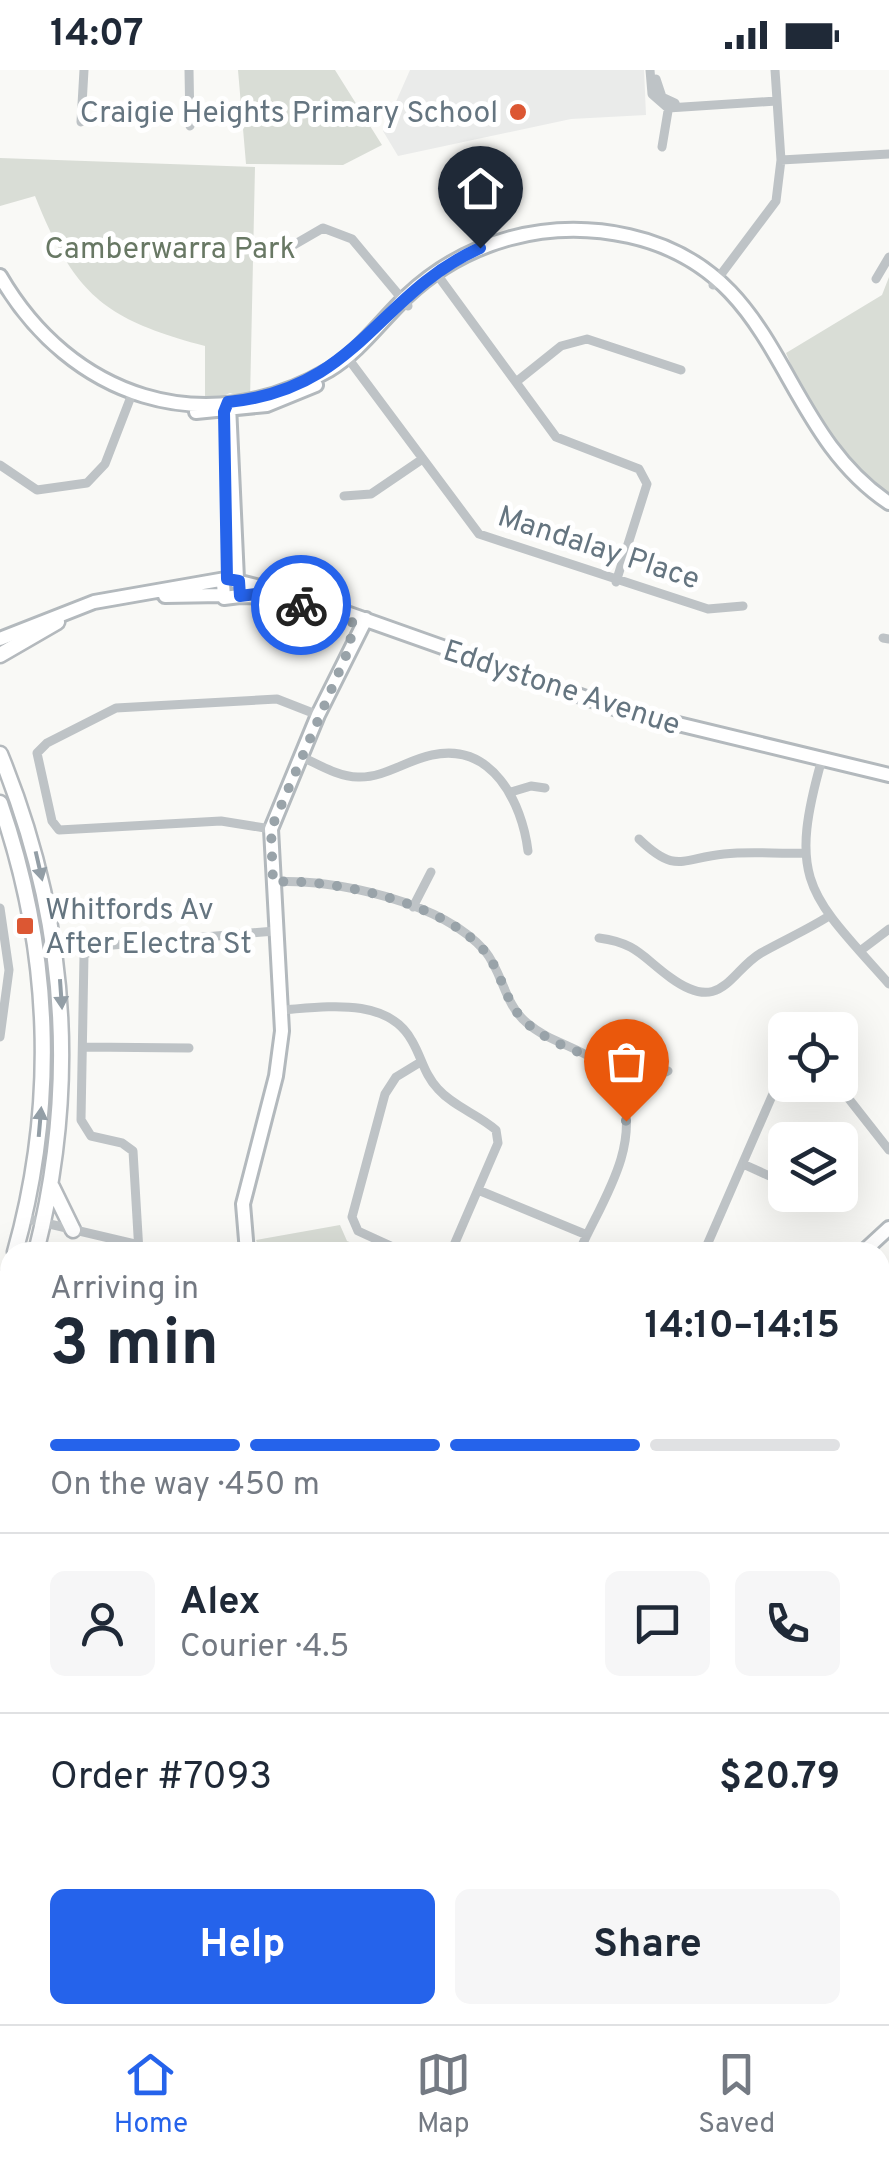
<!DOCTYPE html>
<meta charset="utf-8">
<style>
:root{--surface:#fff;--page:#f6f6f7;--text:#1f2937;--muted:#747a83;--line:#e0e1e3;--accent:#2563eb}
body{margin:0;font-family:Overpass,sans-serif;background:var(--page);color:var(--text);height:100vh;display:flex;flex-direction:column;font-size:38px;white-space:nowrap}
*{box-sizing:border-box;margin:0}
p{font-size:32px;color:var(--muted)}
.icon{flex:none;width:55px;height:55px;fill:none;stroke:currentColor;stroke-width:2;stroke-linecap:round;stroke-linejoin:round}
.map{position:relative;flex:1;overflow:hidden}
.sheet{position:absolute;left:0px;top:1172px;width:890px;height:782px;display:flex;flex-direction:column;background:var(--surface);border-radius:30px 30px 0 0;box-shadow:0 10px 40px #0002}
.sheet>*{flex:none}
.tools{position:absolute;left:768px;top:942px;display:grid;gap:20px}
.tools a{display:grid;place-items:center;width:90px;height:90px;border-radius:15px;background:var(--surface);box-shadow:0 10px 40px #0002;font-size:50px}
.pin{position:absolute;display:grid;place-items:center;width:85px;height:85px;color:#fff;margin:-102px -42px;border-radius:50% 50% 50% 0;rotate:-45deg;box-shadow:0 0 10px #0007}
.pin .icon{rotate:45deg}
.courier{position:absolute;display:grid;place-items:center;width:100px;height:100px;margin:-50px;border:8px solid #2563eb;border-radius:50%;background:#fff;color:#222;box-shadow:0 2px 12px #0007}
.head em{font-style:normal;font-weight:700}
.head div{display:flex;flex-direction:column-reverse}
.head{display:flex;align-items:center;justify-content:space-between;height:170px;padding:0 50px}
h1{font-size:65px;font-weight:700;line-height:75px}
.bar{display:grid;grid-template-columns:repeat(4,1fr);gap:15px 10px;align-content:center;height:120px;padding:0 50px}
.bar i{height:12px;border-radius:8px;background:var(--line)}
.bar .selected{background:var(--accent)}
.bar p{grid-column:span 4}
.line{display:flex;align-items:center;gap:25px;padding:0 50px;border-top:2px solid var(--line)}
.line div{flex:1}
.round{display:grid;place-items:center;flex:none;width:105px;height:105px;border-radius:15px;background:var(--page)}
.cta{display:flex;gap:20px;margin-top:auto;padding:20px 50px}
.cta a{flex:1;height:115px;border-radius:15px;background:var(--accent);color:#fff;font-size:40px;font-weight:700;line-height:115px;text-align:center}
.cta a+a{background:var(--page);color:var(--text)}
.status{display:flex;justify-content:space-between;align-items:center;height:70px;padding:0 50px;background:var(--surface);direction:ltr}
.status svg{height:28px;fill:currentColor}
.dock{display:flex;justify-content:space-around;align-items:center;height:140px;border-top:2px solid var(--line);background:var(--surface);font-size:28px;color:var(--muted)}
.dock a{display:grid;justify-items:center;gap:5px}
.dock .selected{color:var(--accent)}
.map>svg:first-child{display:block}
.built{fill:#eaebea}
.green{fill:#d9ddd6}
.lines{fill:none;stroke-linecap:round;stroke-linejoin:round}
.secondary-casing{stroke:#b3b9bd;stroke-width:18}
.primary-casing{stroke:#b4b9bd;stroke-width:19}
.street{stroke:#bec3c6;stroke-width:9}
.secondary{stroke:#fff;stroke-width:12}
.primary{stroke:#fff;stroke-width:14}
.oneway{fill:#939ea6}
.done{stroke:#99a3a9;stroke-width:10;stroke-dasharray:0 18}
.route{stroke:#2563eb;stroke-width:12}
.poi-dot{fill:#dc5733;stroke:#fff;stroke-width:4}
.labels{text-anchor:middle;stroke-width:10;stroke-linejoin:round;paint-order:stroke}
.poi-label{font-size:30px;fill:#657580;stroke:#fff;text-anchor:end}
.park-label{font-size:30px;fill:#687864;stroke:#fff}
.street-label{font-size:30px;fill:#657580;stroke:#fff}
</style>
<div class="status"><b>14:07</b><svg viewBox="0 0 49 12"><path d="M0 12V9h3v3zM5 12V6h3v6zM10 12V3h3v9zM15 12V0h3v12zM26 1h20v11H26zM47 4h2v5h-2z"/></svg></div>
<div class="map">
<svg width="889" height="1954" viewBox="0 0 889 1954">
<rect width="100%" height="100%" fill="#f9f9f6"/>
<path class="built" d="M410,0h234l2,45 -75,4 -173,37 -15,-25z
M889,1483v471h-181l-1,-9h173v-461z"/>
<path class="green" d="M238,0h97l47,75 -39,20 -97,-1z
M0,88l255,9 -5,233 -20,-7 -25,11v-58c-102,-27 -131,-52 -170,-150l-35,10z
M889,207v218c-62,-45 -74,-74 -103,-142l96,-58z
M340,1155l7,16 27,11h-113l-5,-12z
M10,1615v330h689v9h-699v-338z"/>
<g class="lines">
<g class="secondary-casing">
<path id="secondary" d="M0,206c70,121 204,167 329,94 30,-18 51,-48 77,-73 60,-57 142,-79 223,-61 157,35 145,190 260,267
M229,335l8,174
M196,342l71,-7 49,-20
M240,512l67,17 313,111 269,65
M165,526l57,-1
M240,526l29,1
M0,569l94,-37 137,-24 10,7 -1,11 -16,2 -1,-16
M247,1182l-4,-48 33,-128 6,-45 -11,-202 47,-114 48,-96
M863,1182l26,-24"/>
</g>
<g class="primary-casing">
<path id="primary" d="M0,585l57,-33
M0,684c67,163 79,328 36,498
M0,733c51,147 57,299 15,449
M52,1117l21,43
M0,1231l10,-29
M0,1284l10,-23"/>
</g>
<path class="street" d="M189,0l1,56
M650,0l2,24 16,14 108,-7
M656,9l6,18 13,6
M81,52l3,-52
M662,77l7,-42
M781,90l108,-6
M273,187l50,-29 29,11 56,67
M436,203l120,164 83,32 8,15 -31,98
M876,209l13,-22
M713,215l63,-84 5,-41 -6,-90
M347,287l132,177 229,75 35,-3
M516,312l45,-36 26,-7 94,31
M0,395l37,25 50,-7 18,-19 27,-70
M344,426l27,-2 50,-34
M883,568l6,1
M300,686c18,8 38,21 58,21 26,1 49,-17 74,-22 60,-13 90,47 96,96
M822,689c-35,123 -13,135 67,225
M511,722l20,-6 14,2
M271,759l-50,-8 -162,9 -7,-9 -15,-68 10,-10 69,-35 161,-9 41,16
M639,769c37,36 43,19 85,15 26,-3 53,0 79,-1
M273,812c62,-4 169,20 212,69 18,22 19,53 42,72 31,27 80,26 95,71 18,56 -22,110 -43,158
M413,837l18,-35
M0,838l9,62 -9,67
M599,868c38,5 43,19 72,40 51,37 59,-7 90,-25 23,-13 46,-23 68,-37
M860,881l29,-22
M282,940c42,-3 106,-14 130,31 10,17 12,33 26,48 16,18 40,25 58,41l2,13 -47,109
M84,977l105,1
M838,1015l51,65
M621,1023l47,-22
M743,1094l42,19
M478,1120l109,45
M24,1148l115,27
M139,1182l-6,-101 -11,-8 -31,-7 -10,-16 3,-165 17,-9 174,-15
M404,1182l-46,-21 -6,-14 33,-123 11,-17 23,-14
M704,1182l68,-156 13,-20
M880,1244l9,10
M0,1330l10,-22
M880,1427l9,-8
M0,1547l10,-16"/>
<use href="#secondary" class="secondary"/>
<use href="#primary" class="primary"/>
</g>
<defs><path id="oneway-solid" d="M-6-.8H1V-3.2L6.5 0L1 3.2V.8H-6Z" transform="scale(2.5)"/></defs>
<g class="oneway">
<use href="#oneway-solid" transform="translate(39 796) rotate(77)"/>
<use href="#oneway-solid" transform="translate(61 924) rotate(86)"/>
<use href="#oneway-solid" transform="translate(40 1052) rotate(-85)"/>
</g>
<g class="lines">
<path class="done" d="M301,535l53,18 -6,28 -77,178 2,53c60,-4 174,21 213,71 18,23 19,53 43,72 48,39 84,17 97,96"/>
<path class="route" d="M301,535l-45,-11 -16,2 -1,-15 -12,-2 -3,-167 4,-10c131,-13 148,-107 252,-154"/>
</g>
<g class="poi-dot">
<circle cx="518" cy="42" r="10"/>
<rect x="15" y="846" width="20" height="20" rx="5"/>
</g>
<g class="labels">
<g class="poi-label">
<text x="498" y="52">Craigie Heights Primary School</text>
<text x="45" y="849" text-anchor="start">Whitfords Av<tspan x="45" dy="34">After Electra St</tspan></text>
</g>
<g class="park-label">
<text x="170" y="188">Camberwarra Park</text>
</g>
<g class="street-label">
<text transform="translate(599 477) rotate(18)" y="10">Mandalay Place</text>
<text transform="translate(562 617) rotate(18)" y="10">Eddystone Avenue</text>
</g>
</g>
</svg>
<div class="tools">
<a><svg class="icon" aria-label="locate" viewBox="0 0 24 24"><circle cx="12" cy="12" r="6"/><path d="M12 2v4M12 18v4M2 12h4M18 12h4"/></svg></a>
<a><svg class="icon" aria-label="layers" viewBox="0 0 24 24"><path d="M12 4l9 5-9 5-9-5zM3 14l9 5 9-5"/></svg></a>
</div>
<div class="pin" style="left:626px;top:1051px;background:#ea580c"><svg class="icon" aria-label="bag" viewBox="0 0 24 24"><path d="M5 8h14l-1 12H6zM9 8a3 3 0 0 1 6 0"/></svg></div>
<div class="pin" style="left:480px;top:178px;background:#1f2937"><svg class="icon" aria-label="home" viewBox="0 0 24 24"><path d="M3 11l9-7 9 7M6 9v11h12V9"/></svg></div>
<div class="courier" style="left:301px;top:535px"><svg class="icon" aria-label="bike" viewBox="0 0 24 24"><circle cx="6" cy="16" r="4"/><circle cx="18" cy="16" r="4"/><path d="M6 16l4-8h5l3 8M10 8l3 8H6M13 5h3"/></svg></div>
<section class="sheet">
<div class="head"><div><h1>3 min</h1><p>Arriving in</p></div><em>14:10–14:15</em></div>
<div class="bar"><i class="selected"></i><i class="selected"></i><i class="selected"></i><i></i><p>On the way · 450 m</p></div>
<div class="line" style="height:180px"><a class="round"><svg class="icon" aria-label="person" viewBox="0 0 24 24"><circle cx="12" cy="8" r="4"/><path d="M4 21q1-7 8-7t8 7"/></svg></a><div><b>Alex</b><p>Courier · 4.5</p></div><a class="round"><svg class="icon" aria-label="chat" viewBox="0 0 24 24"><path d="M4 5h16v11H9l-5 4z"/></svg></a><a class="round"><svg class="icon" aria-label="phone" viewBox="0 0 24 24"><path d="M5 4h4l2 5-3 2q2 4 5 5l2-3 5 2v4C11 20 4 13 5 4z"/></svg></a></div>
<div class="line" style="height:130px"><div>Order #7093</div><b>$20.79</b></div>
<div class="cta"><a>Help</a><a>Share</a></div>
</section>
</div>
<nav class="dock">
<a class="selected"><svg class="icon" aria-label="home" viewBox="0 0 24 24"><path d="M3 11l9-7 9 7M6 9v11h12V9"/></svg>Home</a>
<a><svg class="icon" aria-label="map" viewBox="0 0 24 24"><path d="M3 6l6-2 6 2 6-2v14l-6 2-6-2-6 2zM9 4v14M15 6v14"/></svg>Map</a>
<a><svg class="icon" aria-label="saved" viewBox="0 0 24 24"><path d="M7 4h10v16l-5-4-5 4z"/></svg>Saved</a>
</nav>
